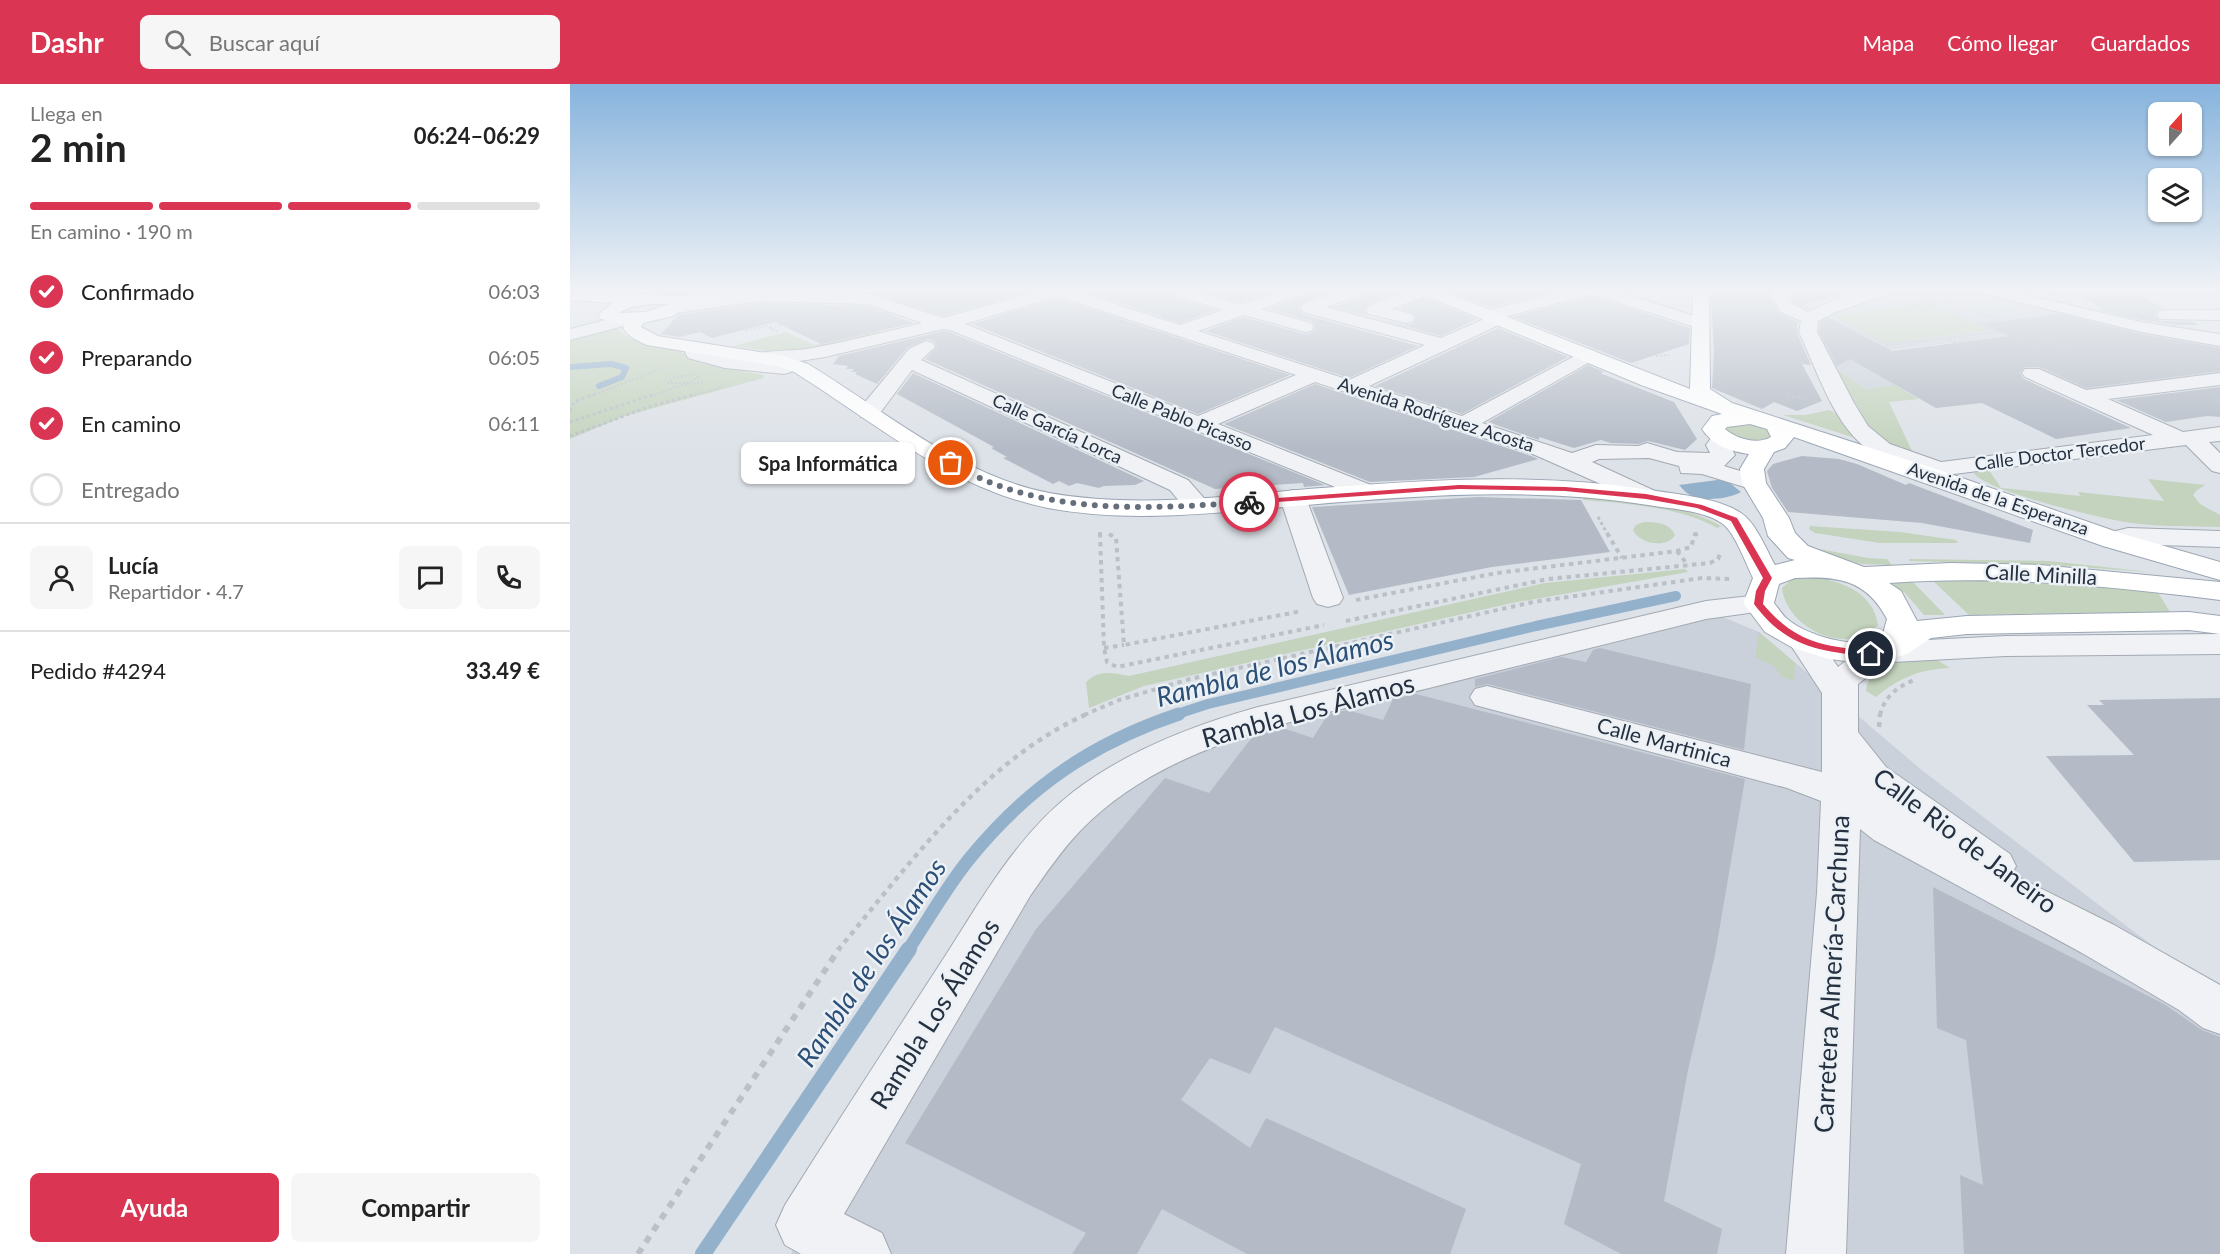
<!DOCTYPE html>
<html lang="es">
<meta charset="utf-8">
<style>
:root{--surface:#fff;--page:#f6f6f6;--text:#222;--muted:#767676;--line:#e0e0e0;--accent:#da3552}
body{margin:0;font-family:Lato,sans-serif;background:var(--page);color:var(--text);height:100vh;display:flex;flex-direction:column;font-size:22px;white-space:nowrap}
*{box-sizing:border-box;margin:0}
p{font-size:20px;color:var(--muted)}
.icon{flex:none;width:33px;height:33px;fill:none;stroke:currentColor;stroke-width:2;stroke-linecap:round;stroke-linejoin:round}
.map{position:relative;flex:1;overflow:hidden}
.details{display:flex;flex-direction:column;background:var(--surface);width:570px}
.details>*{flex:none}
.needle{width:39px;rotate:21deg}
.tools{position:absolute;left:1578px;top:18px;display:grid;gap:12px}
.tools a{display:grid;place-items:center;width:54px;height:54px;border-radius:9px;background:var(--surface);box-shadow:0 2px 4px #0004;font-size:30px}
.pin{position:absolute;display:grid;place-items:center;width:51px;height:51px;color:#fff;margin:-26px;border:3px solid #fff;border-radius:50%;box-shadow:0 2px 6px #0007}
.courier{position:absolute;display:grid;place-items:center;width:60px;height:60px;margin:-30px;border:4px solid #da3552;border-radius:50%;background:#fff;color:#222;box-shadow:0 2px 8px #0007}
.bubble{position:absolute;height:42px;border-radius:9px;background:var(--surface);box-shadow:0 2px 4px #0004;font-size:20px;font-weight:700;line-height:42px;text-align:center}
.summary em{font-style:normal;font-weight:700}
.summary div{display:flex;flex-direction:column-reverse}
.summary{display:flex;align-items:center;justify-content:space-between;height:102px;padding:0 30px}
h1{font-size:39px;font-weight:700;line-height:45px}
.bar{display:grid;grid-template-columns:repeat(4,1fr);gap:9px 6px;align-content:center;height:72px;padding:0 30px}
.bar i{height:8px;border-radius:4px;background:var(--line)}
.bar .active{background:var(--accent)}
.bar p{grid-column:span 4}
.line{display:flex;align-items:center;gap:15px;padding:0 30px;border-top:2px solid var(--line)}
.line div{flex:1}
.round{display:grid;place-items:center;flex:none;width:63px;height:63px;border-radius:9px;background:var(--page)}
ol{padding:0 30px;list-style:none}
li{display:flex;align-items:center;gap:18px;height:66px}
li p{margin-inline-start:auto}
li .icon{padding:6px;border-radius:50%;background:var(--accent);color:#fff;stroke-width:4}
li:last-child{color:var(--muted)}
li i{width:33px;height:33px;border:3px solid var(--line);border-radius:50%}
.cta{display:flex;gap:12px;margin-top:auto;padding:12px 30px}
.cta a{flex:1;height:69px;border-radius:9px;background:var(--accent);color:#fff;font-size:24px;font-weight:700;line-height:69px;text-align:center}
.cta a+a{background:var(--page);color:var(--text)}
header{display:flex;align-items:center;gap:36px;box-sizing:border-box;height:84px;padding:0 30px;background:var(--accent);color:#fff}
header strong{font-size:28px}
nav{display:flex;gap:33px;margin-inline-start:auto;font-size:21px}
.search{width:420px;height:54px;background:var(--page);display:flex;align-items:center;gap:15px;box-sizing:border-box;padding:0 21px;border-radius:9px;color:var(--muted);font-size:22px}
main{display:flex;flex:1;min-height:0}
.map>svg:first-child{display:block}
.built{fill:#cbd1db}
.green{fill:#c3d3bd}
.water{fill:#94b1cc}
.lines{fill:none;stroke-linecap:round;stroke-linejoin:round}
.stream-far3{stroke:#94b1cc;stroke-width:6}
.stream-far2{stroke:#94b1cc;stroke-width:10}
.stream-far1{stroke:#94b1cc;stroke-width:13}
.stream{stroke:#94b1cc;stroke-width:16}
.building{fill:#b4bbc6}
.minor-casing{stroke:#a2a9b2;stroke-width:2}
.major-casing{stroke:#9ba6b5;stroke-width:2}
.path-far4{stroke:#bbc0c7;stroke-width:2;stroke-dasharray:2 2;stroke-linecap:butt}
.path-far3{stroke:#bbc0c7;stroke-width:3;stroke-dasharray:3 3;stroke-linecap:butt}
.path-far2{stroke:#bbc0c7;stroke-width:4;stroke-dasharray:4.5 4.5;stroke-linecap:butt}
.path-far1{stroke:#bbc0c7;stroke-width:4.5;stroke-dasharray:5 5;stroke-linecap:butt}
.path{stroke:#bbc0c7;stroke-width:6;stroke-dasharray:7 7;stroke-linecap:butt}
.minor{fill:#f0f2f6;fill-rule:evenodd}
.major{fill:#fff;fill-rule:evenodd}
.route{fill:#da3552}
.done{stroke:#656e7b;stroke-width:6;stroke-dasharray:0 10.8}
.labels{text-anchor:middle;stroke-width:5;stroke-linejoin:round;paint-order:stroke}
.far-street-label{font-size:18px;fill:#253040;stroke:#ecf1f6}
.street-label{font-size:21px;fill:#253040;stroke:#ecf1f6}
.near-street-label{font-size:26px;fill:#253040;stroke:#ecf1f6}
.near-water-label{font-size:27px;font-style:italic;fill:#2c4f78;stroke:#ecf1f6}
</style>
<header>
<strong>Dashr</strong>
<div class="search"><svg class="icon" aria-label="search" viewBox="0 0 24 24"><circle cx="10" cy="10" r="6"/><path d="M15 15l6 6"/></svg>Buscar aquí</div>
<nav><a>Mapa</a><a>Cómo llegar</a><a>Guardados</a></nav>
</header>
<main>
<section class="details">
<div class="summary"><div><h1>2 min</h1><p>Llega en</p></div><em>06:24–06:29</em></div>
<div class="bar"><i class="active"></i><i class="active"></i><i class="active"></i><i></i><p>En camino · 190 m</p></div>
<ol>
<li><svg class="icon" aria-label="check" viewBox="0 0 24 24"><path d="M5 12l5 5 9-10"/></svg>Confirmado<p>06:03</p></li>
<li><svg class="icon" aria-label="check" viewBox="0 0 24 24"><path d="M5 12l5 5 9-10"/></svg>Preparando<p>06:05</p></li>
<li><svg class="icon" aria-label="check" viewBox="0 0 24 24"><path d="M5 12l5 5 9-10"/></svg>En camino<p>06:11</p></li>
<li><i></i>Entregado</li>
</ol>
<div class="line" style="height:108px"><a class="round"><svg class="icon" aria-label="person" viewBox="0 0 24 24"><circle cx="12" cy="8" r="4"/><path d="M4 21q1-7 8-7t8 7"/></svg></a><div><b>Lucía</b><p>Repartidor · 4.7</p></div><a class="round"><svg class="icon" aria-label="chat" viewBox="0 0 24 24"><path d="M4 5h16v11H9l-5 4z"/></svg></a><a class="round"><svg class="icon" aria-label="phone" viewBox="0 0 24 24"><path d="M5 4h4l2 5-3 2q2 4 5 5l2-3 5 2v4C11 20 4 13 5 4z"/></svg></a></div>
<div class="line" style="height:78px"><div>Pedido #4294</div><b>33.49 €</b></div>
<div class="cta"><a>Ayuda</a><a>Compartir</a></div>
</section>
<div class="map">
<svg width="1650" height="1170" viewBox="0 0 1650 1170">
<rect width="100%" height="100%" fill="#dde2e8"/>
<path class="built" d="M1337,204h56l167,42 90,16v30l-130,15 -25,-6 -35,-17 -21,2 -59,-27 -62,7 57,29 -80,10 -29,-21 -20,-38 2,-10z
M1136,526l53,22 164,139 297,226v257h-1429l14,-29 246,-388 153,-100z"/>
<path class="green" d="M1358,220l61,26 -102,13 -56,-28z
M43,242l15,11 13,6 39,8 21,12 62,12 1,3 -139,38 -55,23v-100z
M304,246l7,3 -60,16 -47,3 -40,-6 52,-14 29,13z
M1266,284l29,21 30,-4 24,14 -30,3 23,49 -26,-8 -13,-9z
M1259,326l12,5 14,23 -72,-23h22z
M1176,339l20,6 5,5 -2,4c-17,6 -29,2 -43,-8l3,-4z
M1413,386h6l12,18 80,8 -3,-4 86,9 -16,-22 57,6 -8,5 -4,5 7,9 20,11v12c-29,-1 -59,0 -88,-4 -25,-3 -148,-32 -158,-50z
M1014,413c42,4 100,7 137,29l-4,2c-35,-21 -94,-25 -134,-28z
M1074,438c12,0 26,1 31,13 -8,14 -36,9 -42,-5l3,-5z
M1240,442l90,6 56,8 2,3h-78l-65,-10 -6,-4z
M1233,462l65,12 19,1 5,6 -30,-1 -54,-11z
M1339,475l140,2 101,11 -99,-7 -142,-4z
M1115,485l3,3 -176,31 -368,83 -55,22 -3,-26c13,-13 27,-9 43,-6l416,-93z
M1237,492c31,4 66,14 71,49 -30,33 -92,3 -96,-37l11,-10z
M1341,496l34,35h-21l-19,-22 -18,-12z
M1362,496l89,2 136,9 13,21 -201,3z
M1189,548l36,31 -1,18 -12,-4 -8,-11 -19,-9z
M1362,573l18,11c-30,1 -51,10 -74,29l-10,-6c3,-29 42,-31 66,-34z"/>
<path class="water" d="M1155,395l16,13c-11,7 -41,10 -51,3 -4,-2 -8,-7 -11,-10z"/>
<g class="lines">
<path class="stream-far3" d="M0,283l41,-3 15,4 -4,9 -23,9"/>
<path class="stream-far2" d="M604,631l34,-11 328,-78 140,-30"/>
<path class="stream-far1" d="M338,866c20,-30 39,-64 62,-92 58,-71 122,-115 209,-144"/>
<path class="stream" d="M133,1170l206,-305"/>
</g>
<path class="building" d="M389,204l81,1 -97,27 -75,-24z
M507,204h82l3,5 54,17 -36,13z
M620,204h94l-44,15z
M744,204h29l-41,14 -3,7 3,5 116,32 -69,32 -144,-47 39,-14 60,17 7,-1 5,-6 -4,-6 -44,-12 43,-16z
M803,204l38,1 -43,15 -4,6 4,6 -35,-9 37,-14z
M869,204h130l-80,19z
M1153,204h52l-7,7 11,18 19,9 -1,11 14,32 -9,-1 20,37 -25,10 -23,-9 -12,7 -50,-21 2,-36 -3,-56z
M1231,204h37l1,7 -35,10 6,4h-2l-14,-7 -3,-5 9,-3z
M1510,212h60l24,12 -6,2 -3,5 5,6 33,1 6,3h-22l-36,-5 -43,-10 5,-1z
M853,213l54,22 -36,17 -70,-19 34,8 7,-1 5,-6 -3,-5 -15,-4z
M1017,213l12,1 91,30 -1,16 -58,19 -118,-46z
M488,214l232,77 -92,39 -226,-90z
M190,219l108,3 46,17 -93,21 -46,-22 -63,16 -12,-6 -20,5 -19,-3 17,-19z
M1489,230l82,20 79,14v23l-134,17 -46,-21h-15l-5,6 4,6 107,49 -75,11 -74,-36 -46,5 -86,-49 -13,7 -18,-34 1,-10 9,-4 63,33 119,-15 -31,-12z
M928,244l70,29 -106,57 -87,-28z
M373,247l6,1 376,153 -21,2 -1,-4 -88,6 -290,-130 12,-12 -3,-6 -7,-2 -20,9 -30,36 -22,-10 2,-2h-6l3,-3h-8l2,-3 -15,-2 6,-8z
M1018,281l16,7 -4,1 74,29 23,37 -12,11 -37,-9 -10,3 -27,-1 -10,-3 -27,8 -35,-11v3l-51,-18z
M343,289l231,108 -9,4 -31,1 -5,2 -22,-5 -8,3 -10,-5 -6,3 -50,-26 4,-1 -16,-9 3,-1 -97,-53z
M745,300l219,73 4,2 -64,18 -104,5 -146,-58z
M1650,303v30l-13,-1 -41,6 -50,-22z
M1232,372l37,3 18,5 49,21 3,-2 124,47 -3,13 -108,-20 -134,-11 -16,-24 -5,-17 6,-7z
M908,413l103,3 29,52 -118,15 -143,28 -37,-88z
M1030,564l151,36 -7,66 -256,-66 -13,3v-8l86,-22 25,5 7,-12z
M846,610l329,85 -30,176 -27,115 -24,131 58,28 -5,25h-96l-57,-30 17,-60 -306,-137 -25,47 -40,-16 -29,42 69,48 16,-30 200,91 -16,45h-203l-85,-45 -25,45h-65l14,-21 -181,-90 131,-214 129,-151 44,15 44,-57 27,-9 33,11 15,-24 19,-4 36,10 10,-21z
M1650,614v162l-86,2 -88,-106 88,-1 -47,-50h17l-5,-5z
M1363,803l231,117 38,26 18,7v217h-256l-4,-79 23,10 -17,-145 -29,-12z"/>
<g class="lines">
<g class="minor-casing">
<path id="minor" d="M6,204h19l-15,9 -8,-5z
M472,204h33l-2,2 107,35 43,-15 -60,-19 -2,-3h23l56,17 50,-17h22l-2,3 -49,18 50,14 3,4 -3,4 -6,1 -61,-17 -46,16 151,49 76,-35 -122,-33 -2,-4 2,-4 46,-16h22l-2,3 -43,16 115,31 43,-19 -3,-4 3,-4 93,-23h30l100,32 3,4 -3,4 -6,1 -102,-33 -12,-1 -83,22 2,2 -3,4 -134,63 93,30 126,-67 7,2 3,4 -3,4 -113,64 90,30 24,-8 42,1 9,-3 30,9 33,1 -4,-8 8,-11 8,-2 8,2 3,5 -3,6 5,10 -11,11 39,12 3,5 -3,5 -9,2 -52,-16 -21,-1 -2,-7 -30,-8 -50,1 -7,3 63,29 4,5 -4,5 -9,3 -111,-49 -220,-73 -97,42 158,63 4,5 -4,5 -9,3 -417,-170 -7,-1 -118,28 -38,6 7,5 -3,4 -7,2 -59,-6 -37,-10 -5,-10 2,-4h14l3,6 24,6 27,3 2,-5c17,-4 35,-3 52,-5 39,-7 77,-17 115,-26l-54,-19 -108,-3 -84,12 -6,-1 -2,-4 2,-4 6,-1 84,-12 110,3 73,24 100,-28zM488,212l238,79 -98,41 -233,-92z
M1228,204l2,2 -2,3 -11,3 6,8 15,8c27,-13 61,-27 91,-24l-2,3 -61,21 -18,9 -1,11 37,71 14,23 22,18 51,18 212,-27 -128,-58 -3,-4 3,-4h14l47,21 134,-17v12l-112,14 75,33 37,-5v14l-11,1 11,11v20l-8,-2 -26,-26 -240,30 -16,7 -9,-2 -3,-5 3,-4c-15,-6 -35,-9 -48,-18 -39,-25 -55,-81 -74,-121l2,-11 -20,-9 -11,-18 8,-6z
M1402,204h26l143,34 79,12v12l-79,-14 -167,-41z
M1475,204h175v6h-168l-6,-2z
M844,206l6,2 2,3 -2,3 -28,11 20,5 3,4 -3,4 -6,1 -37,-9 -3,-4 3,-4z
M1596,226h54v10l-60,-1 -3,-4 3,-4z
M59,230l6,1 3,4 -3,4 -65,17v-11z
M356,257l7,2 2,4 -14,13 267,120 22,25 -4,5c-18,5 -25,-7 -36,-20l-258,-120 -35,47 -8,1 -8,-1 -3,-5 3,-5 48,-58z
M723,406l9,3 4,5 37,100 -4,6 -11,3 -11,-3 -4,-6 -33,-100 4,-5z
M1558,444l92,3v16l-91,-3 -16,4 -10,-2 -4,-6 4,-6z
M1189,511l11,3 4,6 -4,6 -64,9c-92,23 -185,46 -277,69 -117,29 -262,52 -349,143 -19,20 -34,42 -50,65l-186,318 38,19 9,21h-90l-16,-9 -9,-20 9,-20c51,-81 103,-161 155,-241 39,-60 75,-127 133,-172 53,-41 121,-67 185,-85l448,-106z
M1234,547l11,3 23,33c18,-14 48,-36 70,-26l98,-5 214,-2v20l-214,2 -113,6 -18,9 -17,13v48l28,35 124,87 6,12 -4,8 102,51 106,60v49l-17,-6 -24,-18 -97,-57 -208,-113 -14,-11 -14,425h-60l31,-361 4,-92 -34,-13 -312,-83 -5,-8 5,-8 12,-3 335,86v-79l-34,-52 5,-7z"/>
</g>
<g class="major-casing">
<path id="major" d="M179,204h44l-8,5 -97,12 -15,11 -30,7 -2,4 17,9 126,20 24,8c76,46 152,112 241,129 86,15 174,4 259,-4 114,-9 229,-17 342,1 26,4 69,8 91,23 15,10 25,36 34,52l20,-5 -7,-2 -20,-22 -5,-18 -21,-35 -2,-14 9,-15c-19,-3 -36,-8 -47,-25l10,-13 10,-2 -81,-29 -226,-94 -2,-3h21l256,101 3,-97 -2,-4h16l2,4 1,97 22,14 207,67 184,64 97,28v18l-117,-34 -309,-109 -9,11 -11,4 -10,17 2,14 23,35 6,15 13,13 56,21 87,-4 89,2 180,17v18c-110,-14 -220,-25 -331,-17l12,8 16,30 50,-5 222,-4 31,4v18l-31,-4 -222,4 -36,4 -24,16 -36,10 -42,-5 -36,-11 -28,-16 -21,-28v-3l9,-23c-7,-14 -18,-45 -30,-54 -19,-14 -52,-15 -75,-19 -113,-18 -228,-10 -341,0 -86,7 -174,19 -259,3 -97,-19 -172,-85 -254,-136l-14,-5 -133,-22c-9,-4 -18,-8 -24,-17l2,-4 -24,-5 -3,-4 14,-12 -42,-3v-10l109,6zM81,220h18l-23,8 -28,1 14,-6zM1180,340l17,5 4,8c-14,8 -34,2 -46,-8l2,-2zM1225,494c42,-2 71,1 92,41l-6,22c-27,7 -73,-4 -95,-23 -4,-4 -8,-10 -12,-15l5,-19z"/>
</g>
<path class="path-far4" d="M1337,222l51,-10
M1382,228l20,-2
M1409,228l104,43 -23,3
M1409,239l19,-2
M1009,242l30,-8
M1056,242l15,5 4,-1
M1280,243l38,18 109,-13 -69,-29
M201,244l24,-7
M176,247l21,-5 11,6
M1427,248l23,5 19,14
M1032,250l26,-7
M1376,254l61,29
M1086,272l13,-1
M123,290l7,3 -13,6h-19l5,-5z
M21,312l74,-29
M81,312l32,-11 21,-3
M121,312l32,-9"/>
<path class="path-far3" d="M1211,317l8,-5 22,3
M0,327l4,-9 21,-8
M0,338l85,-28
M0,352l81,-30 45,-12
M1028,433l10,18
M530,448v3
M1125,451l5,-1"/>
<path class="path-far2" d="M530,449l4,115 3,14 10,5 207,-42
M1037,449l15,25
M539,450l7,4 8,107 178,-34
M1107,467l10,13
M786,516l141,-27 180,-22 14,-4 4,-13h5
M776,537l202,-42 162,-16 8,-4 3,-7
M534,564l20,-3
M514,631l35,-15 71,-21 343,-77 169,-24 29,1
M1310,631c4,-18 17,-28 34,-35"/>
<path class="path-far1" d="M1309,643l1,-13
M268,866c71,-85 145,-190 249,-236"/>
<path class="path" d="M68,1170l201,-305"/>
<use href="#minor" class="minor"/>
<use href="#major" class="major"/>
</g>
<linearGradient id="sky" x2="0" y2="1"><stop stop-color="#86b3dd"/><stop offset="0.56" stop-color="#f0f2f5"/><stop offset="1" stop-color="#f0f2f5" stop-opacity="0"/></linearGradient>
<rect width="1650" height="367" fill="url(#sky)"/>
<path class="route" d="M889,401l106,2 81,7 56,11 35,13 35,60 -7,13 -2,13c33,39 60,42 108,47l5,3 -5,3c-52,-6 -84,-9 -117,-53l2,-13 7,-13 -32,-57 -34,-13 -51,-9 -81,-8 -106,-2 -210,15 -3,-2 3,-2z"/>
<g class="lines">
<path class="done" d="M381,379c90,54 198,46 298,39"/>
</g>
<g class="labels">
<g class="far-street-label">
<text transform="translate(866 331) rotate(18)" y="6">Avenida Rodríguez Acosta</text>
<text transform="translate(612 334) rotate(22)" y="6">Calle Pablo Picasso</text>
<text transform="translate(487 345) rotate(25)" y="6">Calle García Lorca</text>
<text transform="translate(1490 370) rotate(-7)" y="6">Calle Doctor Tercedor</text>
<text transform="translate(1428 415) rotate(19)" y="6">Avenida de la Esperanza</text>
</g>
<g class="street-label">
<text transform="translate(1471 491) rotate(3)" y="7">Calle Minilla</text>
<text transform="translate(1094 659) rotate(15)" y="7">Calle Martinica</text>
</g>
<g class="near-street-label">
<text transform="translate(738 627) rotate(-15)" y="9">Rambla Los Álamos</text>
<text transform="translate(1395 757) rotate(37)" y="9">Calle Rio de Janeiro</text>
<text transform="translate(1262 890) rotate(-87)" y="9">Carretera Almería-Carchuna</text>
<text transform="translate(365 930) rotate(-58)" y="9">Rambla Los Álamos</text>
</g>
<g class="near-water-label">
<text transform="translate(705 585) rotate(-14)" y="9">Rambla de los Álamos</text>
<text transform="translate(302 879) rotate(-56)" y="9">Rambla de los Álamos</text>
</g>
</g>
</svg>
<div class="tools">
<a><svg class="needle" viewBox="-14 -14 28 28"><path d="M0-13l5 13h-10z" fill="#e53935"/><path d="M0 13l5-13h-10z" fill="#767676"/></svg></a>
<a><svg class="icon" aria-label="layers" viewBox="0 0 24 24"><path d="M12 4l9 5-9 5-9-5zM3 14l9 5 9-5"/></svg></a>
</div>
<div class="pin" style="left:381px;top:379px;background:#ea580c"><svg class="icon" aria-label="bag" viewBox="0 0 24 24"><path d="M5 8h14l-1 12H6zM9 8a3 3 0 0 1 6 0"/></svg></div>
<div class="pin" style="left:1301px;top:570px;background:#1f2937"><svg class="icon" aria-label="home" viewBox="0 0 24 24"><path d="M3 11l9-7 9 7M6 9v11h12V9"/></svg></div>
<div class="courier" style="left:679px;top:418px"><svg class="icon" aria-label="bike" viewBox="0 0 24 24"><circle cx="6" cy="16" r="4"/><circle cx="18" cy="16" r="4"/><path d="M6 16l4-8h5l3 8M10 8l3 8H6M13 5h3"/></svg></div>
<div class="bubble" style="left:171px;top:358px;width:174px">Spa Informática</div>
</div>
</main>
